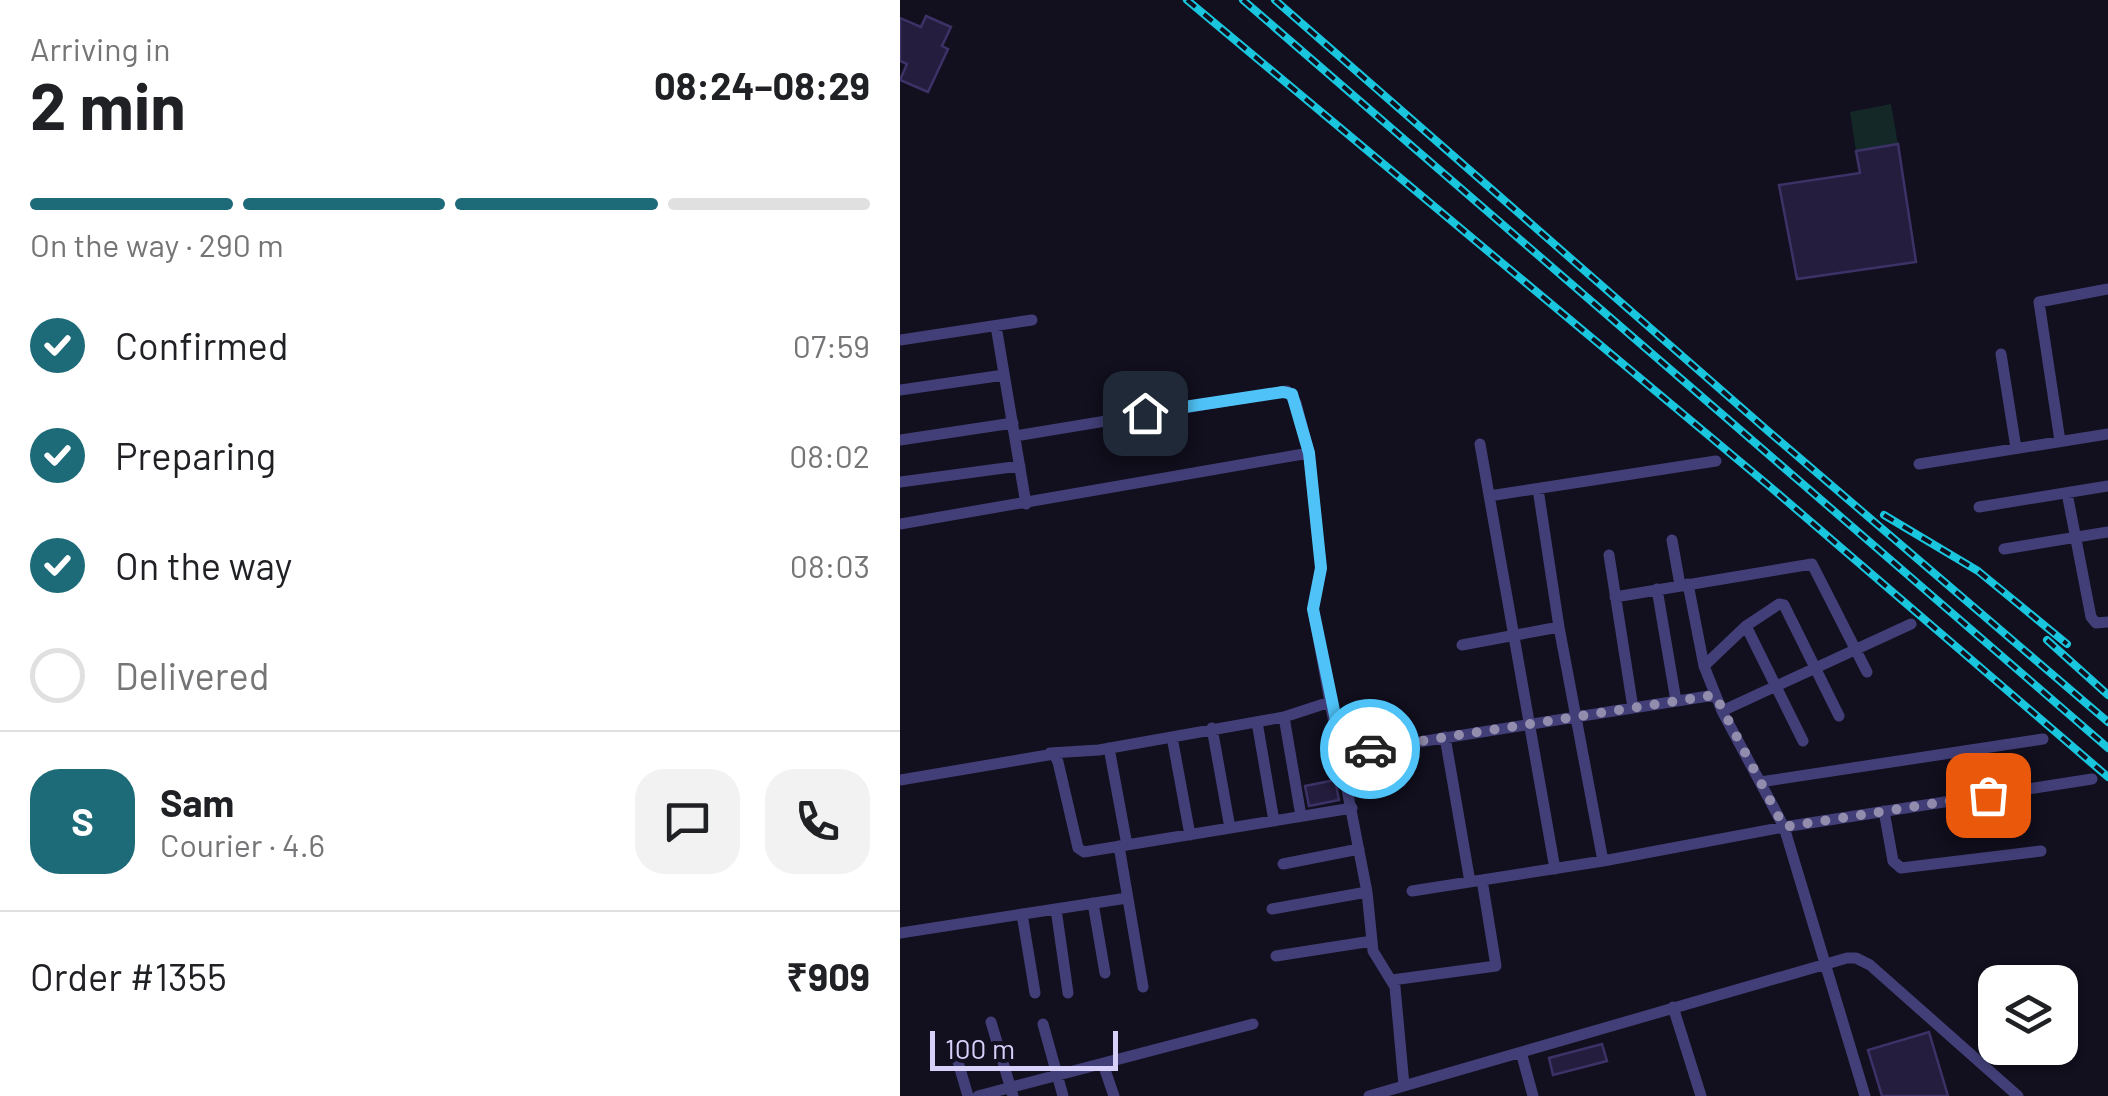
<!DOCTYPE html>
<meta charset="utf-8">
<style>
:root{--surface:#fff;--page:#f2f2f2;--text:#202124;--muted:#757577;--line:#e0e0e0;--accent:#1d6b78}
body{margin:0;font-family:Barlow,sans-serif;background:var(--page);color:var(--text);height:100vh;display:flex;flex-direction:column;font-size:38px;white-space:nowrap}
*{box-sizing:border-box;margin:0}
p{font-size:32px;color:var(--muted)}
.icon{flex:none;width:55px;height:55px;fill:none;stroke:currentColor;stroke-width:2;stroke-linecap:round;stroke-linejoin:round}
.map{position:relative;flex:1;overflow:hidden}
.side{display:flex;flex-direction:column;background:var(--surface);width:900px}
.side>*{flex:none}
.controls{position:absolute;left:1078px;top:965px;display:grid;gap:20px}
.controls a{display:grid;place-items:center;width:100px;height:100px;border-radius:20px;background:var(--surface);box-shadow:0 2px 8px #0004;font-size:50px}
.scale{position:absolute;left:30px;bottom:25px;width:188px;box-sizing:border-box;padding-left:10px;border:5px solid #d7d1fa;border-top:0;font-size:28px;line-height:35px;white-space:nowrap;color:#d7d1fa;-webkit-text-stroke:8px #120f1e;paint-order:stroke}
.pin{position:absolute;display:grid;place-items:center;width:85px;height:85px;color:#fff;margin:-42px;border-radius:20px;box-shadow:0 5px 15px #0006}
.courier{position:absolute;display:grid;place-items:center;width:100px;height:100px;margin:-50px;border:8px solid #4fc3f7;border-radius:50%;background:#fff;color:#222;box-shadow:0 2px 12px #0007}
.head em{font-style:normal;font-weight:700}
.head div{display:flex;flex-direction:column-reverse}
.head{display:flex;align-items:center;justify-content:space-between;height:170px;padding:0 30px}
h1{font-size:65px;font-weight:700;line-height:75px}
.bar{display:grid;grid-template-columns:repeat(4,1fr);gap:15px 10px;align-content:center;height:120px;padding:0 30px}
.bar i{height:12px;border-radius:8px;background:var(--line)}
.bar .selected{background:var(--accent)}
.bar p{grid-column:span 4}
.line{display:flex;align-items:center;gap:25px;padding:0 30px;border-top:2px solid var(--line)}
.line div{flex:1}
.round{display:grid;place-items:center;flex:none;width:105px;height:105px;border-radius:30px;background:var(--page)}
ol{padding:0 30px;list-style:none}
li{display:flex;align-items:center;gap:30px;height:110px}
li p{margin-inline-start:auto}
li .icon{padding:10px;border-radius:50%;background:var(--accent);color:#fff;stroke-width:4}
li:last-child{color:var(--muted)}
li i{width:55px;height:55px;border:5px solid var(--line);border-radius:50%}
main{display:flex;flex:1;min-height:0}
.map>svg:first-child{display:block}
.green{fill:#132827}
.building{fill:#241d3d;stroke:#3d3267;stroke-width:2.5}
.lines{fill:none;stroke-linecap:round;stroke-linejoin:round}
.minor{stroke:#423f78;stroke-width:11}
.rail-casing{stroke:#19c6de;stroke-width:8}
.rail{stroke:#120f1e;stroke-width:4;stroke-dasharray:11;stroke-linecap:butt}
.done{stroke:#928dad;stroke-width:10;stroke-dasharray:0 18}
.route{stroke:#4fc3f7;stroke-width:12}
</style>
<main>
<section class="side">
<div class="head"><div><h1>2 min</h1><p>Arriving in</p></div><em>08:24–08:29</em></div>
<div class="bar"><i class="selected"></i><i class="selected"></i><i class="selected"></i><i></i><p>On the way · 290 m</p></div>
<ol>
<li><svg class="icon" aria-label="check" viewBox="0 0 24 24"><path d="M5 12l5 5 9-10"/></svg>Confirmed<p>07:59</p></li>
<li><svg class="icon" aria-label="check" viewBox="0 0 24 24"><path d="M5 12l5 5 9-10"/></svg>Preparing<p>08:02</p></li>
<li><svg class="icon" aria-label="check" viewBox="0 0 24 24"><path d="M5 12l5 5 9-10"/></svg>On the way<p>08:03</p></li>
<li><i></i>Delivered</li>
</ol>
<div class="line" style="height:180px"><b class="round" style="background:var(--accent);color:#fff">S</b><div><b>Sam</b><p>Courier · 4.6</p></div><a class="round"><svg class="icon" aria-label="chat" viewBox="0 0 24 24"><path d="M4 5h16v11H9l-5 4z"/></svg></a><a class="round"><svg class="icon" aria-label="phone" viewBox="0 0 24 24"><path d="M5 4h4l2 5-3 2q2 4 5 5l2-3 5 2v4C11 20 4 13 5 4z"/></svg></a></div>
<div class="line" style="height:130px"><div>Order #1355</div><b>₹909</b></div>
</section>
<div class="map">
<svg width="1208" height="1096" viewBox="0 0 1208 1096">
<rect width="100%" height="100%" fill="#120f1e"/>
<path class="green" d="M991,104l7,40 -42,7 -6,-39z"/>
<path class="building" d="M26,16l25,11 -9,19 6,3 -20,43 -28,-12 7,-16 -7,-3v-43l21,9z
M998,144l18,118 -119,17 -18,-94 81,-12 -4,-22z
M485,724l2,14 -39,6 -2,-15z
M498,755l6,30 -22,4 -6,-31z
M435,780l4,20 -30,6 -4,-20z
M1029,1032l19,64h-66l-14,-46z
M702,1044l5,17 -54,14 -4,-17z"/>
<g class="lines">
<path class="minor" d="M96,326l30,178
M0,340l132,-20
M1101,354l15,94
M0,390l104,-15
M115,436l272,-45 9,12 13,50 12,115 -8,41 17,93 -46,15 -185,33 -49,3
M0,440l113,-17
M1160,441l-21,-139 69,-13
M580,444l75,425
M1019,464l189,-30
M0,482l120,-16
M638,489l21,138 44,234
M1167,493l24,124 5,6 12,-1
M589,496l227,-35
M1079,507l129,-21
M0,524l409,-71
M772,540l8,45
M1104,549l104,-17
M709,555l24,153
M788,584l16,82 18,45 62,116 81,269
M757,589l19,112
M715,597l197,-33 55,108
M846,626l57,115
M562,645l97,-18
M804,666l42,-40 33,-22 5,1 55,111
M430,702l37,190 6,59 22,36 9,98
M822,711l189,-87
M384,717l17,99
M357,722l17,99
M312,728l18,100
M272,737l18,98
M545,737l25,145
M209,748l18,97
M443,754l372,-59
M0,780l154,-26 4,8 20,86 6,4 268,-44
M860,782l283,-43
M984,811l9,50 8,7 140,-17
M219,846l24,141
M383,864l76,-15
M512,891l191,-30 181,-34 308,-48
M193,903l12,70
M156,909l12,84
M372,909l95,-17
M122,914l13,79
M0,933l227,-35
M376,956l96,-15
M492,980l104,-14 -14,-86
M773,1007l28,89
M91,1022l22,74
M143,1024l20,72
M53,1045l15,51
M621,1052l12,44
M203,1064l11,32
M78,1096l275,-72
M469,1096l478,-138h9l14,7 148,131"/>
<g class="rail-casing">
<path id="rail" d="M287,0l581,485 340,292
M343,0l865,748
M375,0l493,431 340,291
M984,515l94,56 89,73
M1147,640l61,55"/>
</g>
<use href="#rail" class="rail"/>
</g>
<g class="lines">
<path class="done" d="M470,749l345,-54 69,132 204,-32"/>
<path class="route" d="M245,413l138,-21 9,2 17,59 12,115 -8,41 30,145 27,-5"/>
</g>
</svg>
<div class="controls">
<a><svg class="icon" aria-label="layers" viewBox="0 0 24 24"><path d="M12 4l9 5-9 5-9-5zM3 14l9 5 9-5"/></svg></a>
</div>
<div class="scale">100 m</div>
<div class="pin" style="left:1088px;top:795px;background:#ea580c"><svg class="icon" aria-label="bag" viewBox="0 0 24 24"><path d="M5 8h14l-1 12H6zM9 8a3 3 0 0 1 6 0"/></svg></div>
<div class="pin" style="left:245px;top:413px;background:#1f2937"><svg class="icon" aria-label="home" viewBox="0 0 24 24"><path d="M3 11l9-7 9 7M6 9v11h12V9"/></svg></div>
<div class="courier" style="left:470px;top:749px"><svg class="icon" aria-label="car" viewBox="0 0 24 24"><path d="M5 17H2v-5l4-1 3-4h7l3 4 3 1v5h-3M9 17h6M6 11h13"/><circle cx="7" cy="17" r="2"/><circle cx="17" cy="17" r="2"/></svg></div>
</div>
</main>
